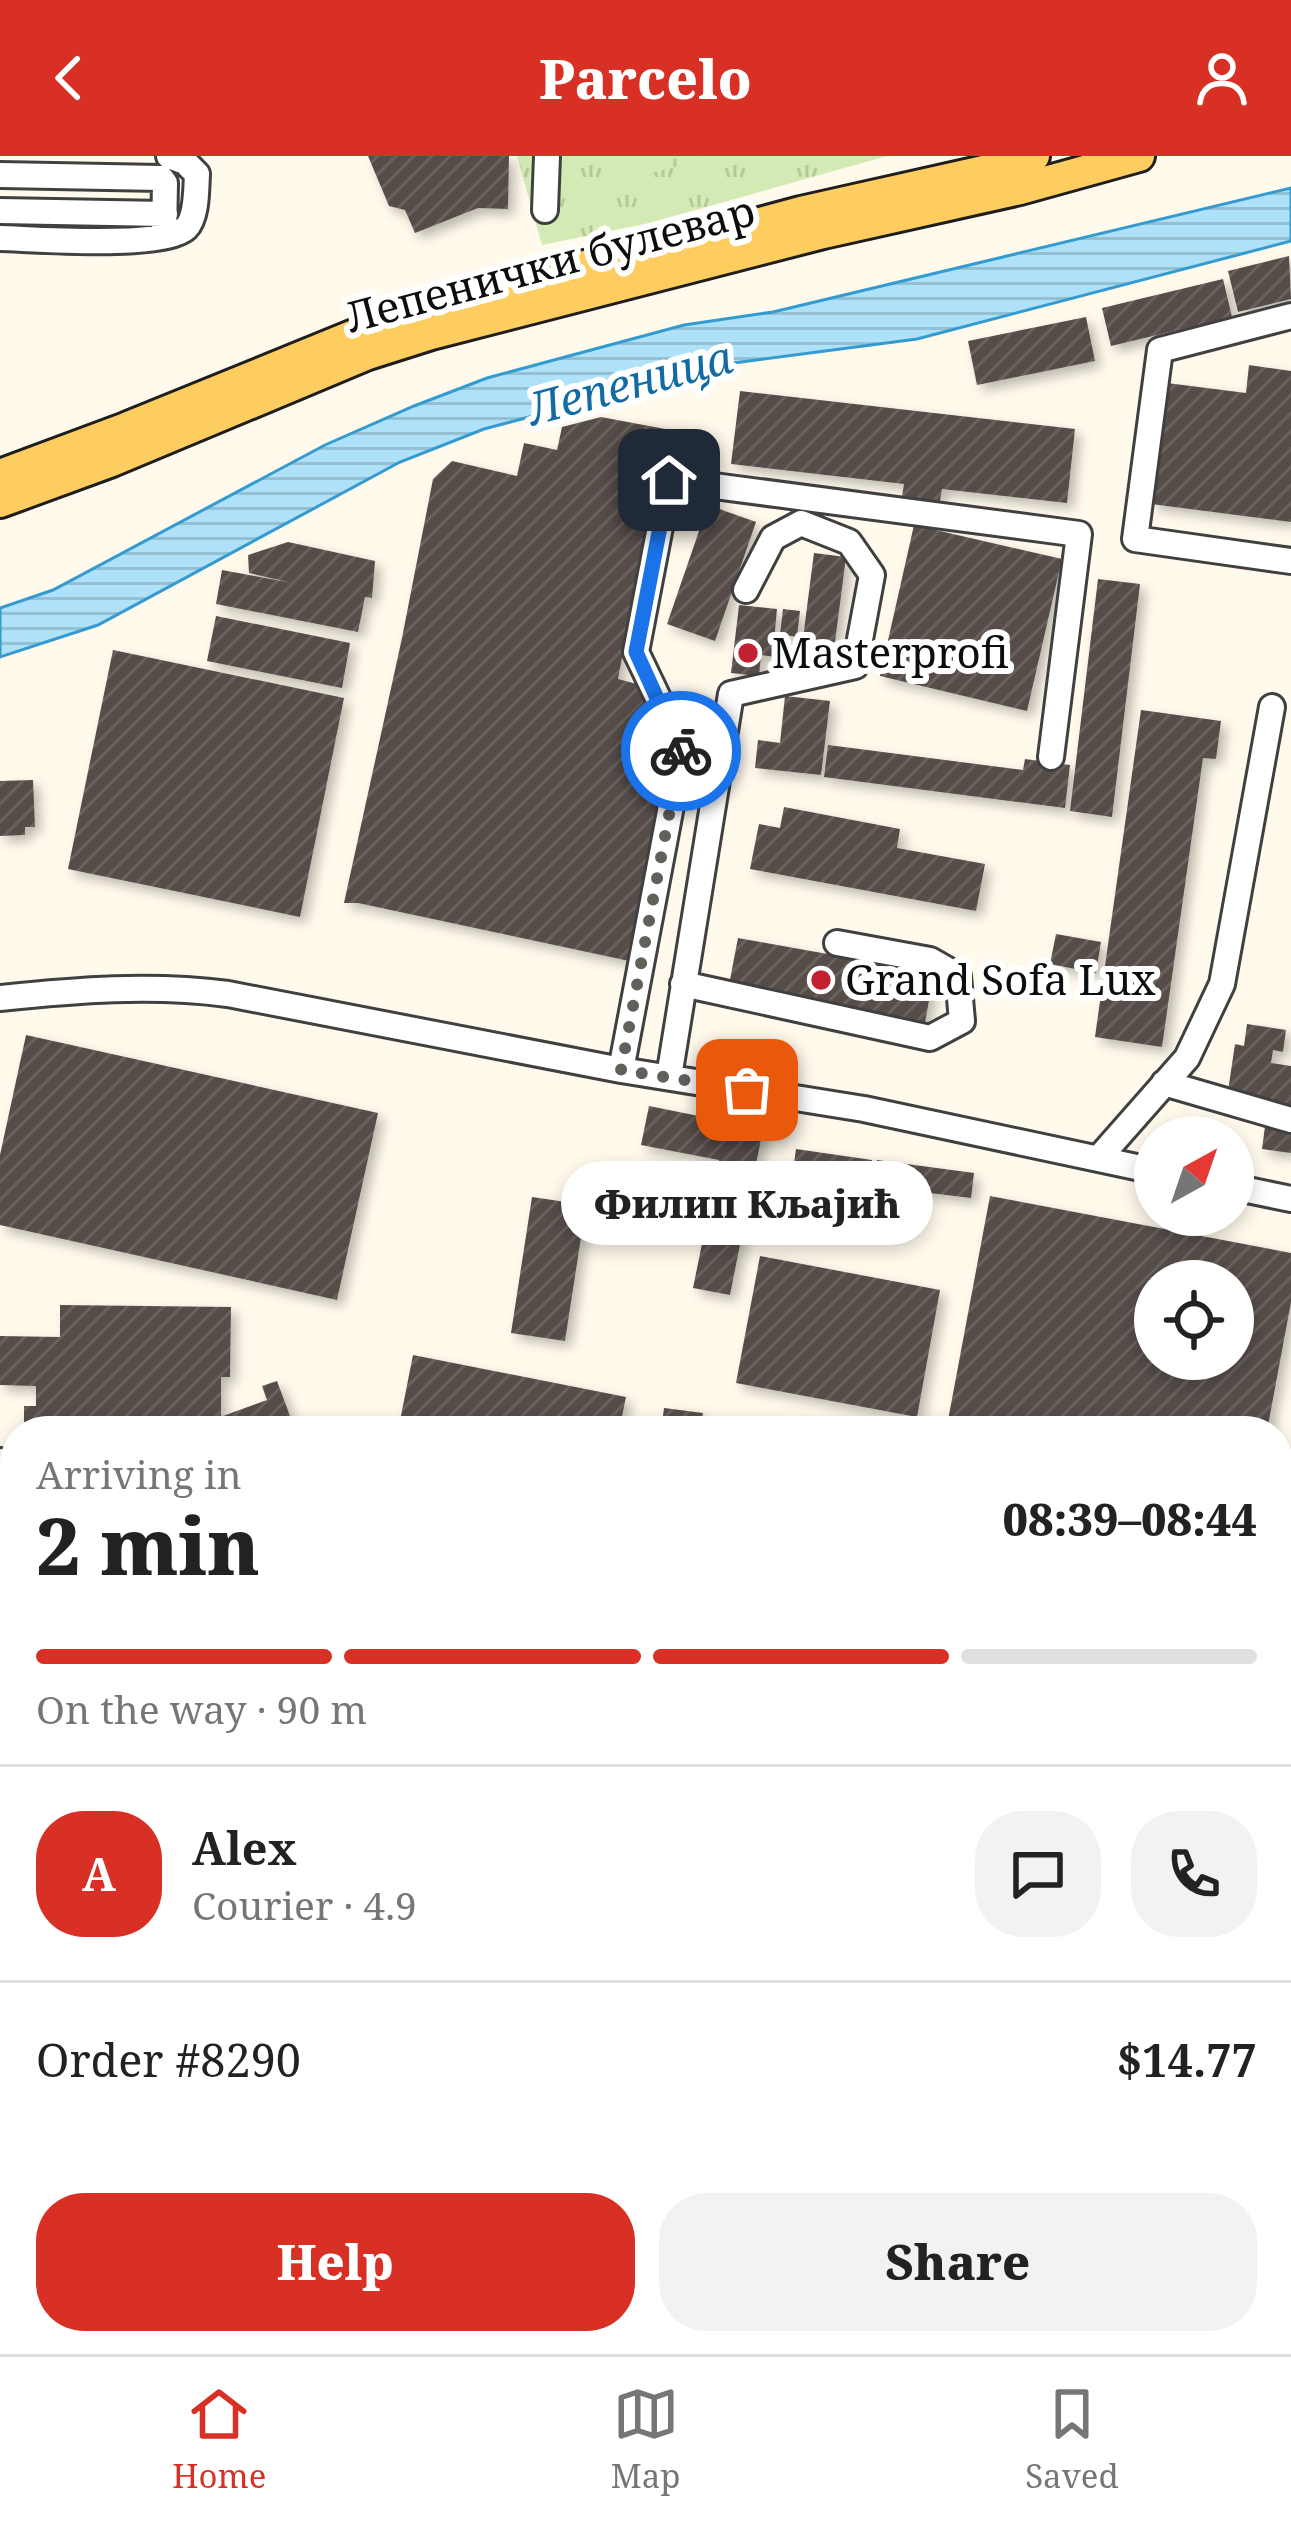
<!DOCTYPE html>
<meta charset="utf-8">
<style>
:root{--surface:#fff;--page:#f2f2f2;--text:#222;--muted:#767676;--line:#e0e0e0;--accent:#d93025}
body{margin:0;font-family:"Noto Serif",serif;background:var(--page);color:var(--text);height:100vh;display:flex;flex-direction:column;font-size:45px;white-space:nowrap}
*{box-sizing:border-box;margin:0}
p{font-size:39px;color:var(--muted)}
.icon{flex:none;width:66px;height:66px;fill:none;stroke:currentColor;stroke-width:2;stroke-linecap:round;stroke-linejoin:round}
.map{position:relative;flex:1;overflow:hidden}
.details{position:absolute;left:0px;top:1260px;width:1293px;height:939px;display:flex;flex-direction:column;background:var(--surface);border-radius:48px 48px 0 0;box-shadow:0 6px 18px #0003}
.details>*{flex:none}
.needle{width:78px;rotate:40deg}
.controls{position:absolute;left:1134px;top:960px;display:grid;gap:24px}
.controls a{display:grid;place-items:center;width:120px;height:120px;border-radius:50%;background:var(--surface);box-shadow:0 6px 18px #0003;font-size:60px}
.pin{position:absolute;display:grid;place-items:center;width:102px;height:102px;color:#fff;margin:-51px;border-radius:24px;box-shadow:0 6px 18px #0006}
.courier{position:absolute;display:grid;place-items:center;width:120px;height:120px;margin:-60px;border:9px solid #1a73e8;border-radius:50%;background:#fff;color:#222;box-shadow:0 3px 15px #0007}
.bubble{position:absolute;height:84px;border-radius:42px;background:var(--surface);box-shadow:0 6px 18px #0003;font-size:39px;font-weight:800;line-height:84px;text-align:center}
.head em{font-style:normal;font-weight:800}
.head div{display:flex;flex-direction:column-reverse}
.head{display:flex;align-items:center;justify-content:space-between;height:204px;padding:0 36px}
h1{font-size:78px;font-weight:800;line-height:90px}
.bar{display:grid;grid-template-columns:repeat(4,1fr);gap:18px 12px;align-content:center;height:144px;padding:0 36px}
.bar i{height:15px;border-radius:9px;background:var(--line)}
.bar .on{background:var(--accent)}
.bar p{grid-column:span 4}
.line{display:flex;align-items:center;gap:30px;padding:0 36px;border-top:3px solid var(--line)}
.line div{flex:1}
.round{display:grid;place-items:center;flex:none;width:126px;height:126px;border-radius:48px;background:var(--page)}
.cta{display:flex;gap:24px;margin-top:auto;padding:24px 36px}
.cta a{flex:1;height:138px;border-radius:48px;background:var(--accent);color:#fff;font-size:48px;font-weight:800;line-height:138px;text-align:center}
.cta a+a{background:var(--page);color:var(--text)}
header{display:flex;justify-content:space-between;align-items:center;height:156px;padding:0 36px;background:var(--accent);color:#fff;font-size:54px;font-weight:800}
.dock{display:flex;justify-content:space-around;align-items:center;height:168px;border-top:3px solid var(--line);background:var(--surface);font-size:33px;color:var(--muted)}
.dock a{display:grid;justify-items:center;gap:6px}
.dock .on{color:var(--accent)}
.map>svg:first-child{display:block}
.grass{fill:url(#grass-dots)}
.forest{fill:url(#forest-firs)}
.wetland{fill:url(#wetland-marsh)}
.park{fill:url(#park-tufts)}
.water{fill:url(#water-rules);stroke:#349bd1;stroke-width:3}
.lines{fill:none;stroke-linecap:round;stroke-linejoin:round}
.stream{stroke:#349bd1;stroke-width:6}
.building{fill:url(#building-hatch);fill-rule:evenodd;filter:url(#shadow)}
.minor-casing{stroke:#404040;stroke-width:30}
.major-casing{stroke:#1e1e1e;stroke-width:36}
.minor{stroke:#fff;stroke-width:24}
.major{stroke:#fdcd5f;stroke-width:30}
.rail-casing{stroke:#c12131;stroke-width:10}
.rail{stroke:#fff;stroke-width:6;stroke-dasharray:18;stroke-linecap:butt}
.done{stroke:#62605b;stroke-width:12;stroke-dasharray:0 21.6}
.route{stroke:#1a73e8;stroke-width:15}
.poi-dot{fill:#c12131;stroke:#fff;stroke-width:4.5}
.labels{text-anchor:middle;stroke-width:12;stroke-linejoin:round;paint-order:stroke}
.street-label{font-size:42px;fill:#0d0d0d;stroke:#fff}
.poi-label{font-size:42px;fill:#0d0d0d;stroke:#fff;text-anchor:start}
.water-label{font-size:45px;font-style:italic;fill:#126ba2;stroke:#fff}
</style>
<header><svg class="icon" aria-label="back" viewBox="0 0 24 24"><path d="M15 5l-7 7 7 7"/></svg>Parcelo<svg class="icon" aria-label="person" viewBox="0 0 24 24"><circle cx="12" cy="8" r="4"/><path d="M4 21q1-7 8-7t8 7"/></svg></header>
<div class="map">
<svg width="1291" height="2198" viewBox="0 0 1291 2198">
<defs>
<pattern id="grass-dots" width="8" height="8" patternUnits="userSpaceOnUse" patternTransform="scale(3)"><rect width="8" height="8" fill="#d4eab5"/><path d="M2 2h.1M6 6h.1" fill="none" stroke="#b5c89a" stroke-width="1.8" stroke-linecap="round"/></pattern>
<pattern id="forest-firs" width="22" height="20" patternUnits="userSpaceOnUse" patternTransform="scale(3)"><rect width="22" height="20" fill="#b8db94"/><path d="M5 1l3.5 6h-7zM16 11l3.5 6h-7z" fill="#9dbb7e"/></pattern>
<pattern id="wetland-marsh" width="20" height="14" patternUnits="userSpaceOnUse" patternTransform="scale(3)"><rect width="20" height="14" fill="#d4eab5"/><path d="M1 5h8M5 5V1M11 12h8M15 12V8" fill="none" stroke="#b5c89a"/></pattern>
<pattern id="park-tufts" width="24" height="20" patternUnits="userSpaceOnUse" patternTransform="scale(3)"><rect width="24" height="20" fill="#d4eab5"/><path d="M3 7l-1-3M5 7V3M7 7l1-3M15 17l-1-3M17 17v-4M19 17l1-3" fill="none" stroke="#b5c89a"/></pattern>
<pattern id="water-rules" width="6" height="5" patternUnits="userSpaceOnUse" patternTransform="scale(3)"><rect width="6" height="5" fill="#afe1f8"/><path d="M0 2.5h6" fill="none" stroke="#95c0d3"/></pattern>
<pattern id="building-hatch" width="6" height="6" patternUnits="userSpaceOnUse" patternTransform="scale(3)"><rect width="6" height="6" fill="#564d49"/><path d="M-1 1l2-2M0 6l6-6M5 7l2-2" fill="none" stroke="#69625f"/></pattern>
<filter id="shadow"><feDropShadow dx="6" dy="6" stdDeviation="6" flood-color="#0004"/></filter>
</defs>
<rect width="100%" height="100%" fill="#fffaec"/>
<path class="grass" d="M1291,1528v198l-13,11v-201z
M1291,1760v270l-13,18v-276z
M665,2184h260l-6,14h-272z
M962,2184h235l-10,14h-231z"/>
<path class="forest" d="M0,1882h15v114l-15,7z"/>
<path class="wetland" d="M630,0h88l-79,21z"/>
<path class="park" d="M517,0h113l9,20 79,-20h169l-238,67 -107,22z"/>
<path class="water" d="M1291,32v53l-374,98 -183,24 -250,66 -84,33 -302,163 -98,32v-49l53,-18 272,-145 89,-39 73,-28 197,-53 89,-13z"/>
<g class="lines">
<path class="stream" d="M941,2198l6,-14"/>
</g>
<path class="building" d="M368,0h141l-1,53 -30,-1 -63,25 -10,-23 -16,-4z
M1289,100l2,43 -53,13 -10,-41z
M1223,123l9,38 -121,29 -9,-38z
M1086,161l9,44 -118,24 -9,-44z
M1249,209l42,6v151l-140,-18 16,-121 79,10z
M740,235l335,38 -8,74 -125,-14 -2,12 -38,-4 2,-13 -173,-20z
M601,261l64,12 -47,250 30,8 30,56 -44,219 -276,-59h-14l58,-265 31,-159 19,-18 65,15 7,-33 33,7 5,-23z
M708,349l48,17 -41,119 -48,-17z
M914,369l148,34 -35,152 -147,-35z
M288,386l87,19 -3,37 -7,-1 -7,35 -142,-28 6,-34 70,13 -43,-10 -1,-18z
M814,397l32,4 -11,85 -32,-4z
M1098,423l42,5 -28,233 -42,-6z
M739,449l38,4 -3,32 25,3 -2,16 -36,-5 -2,21 -28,-3z
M783,453l17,2 -3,26 -17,-3z
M216,460l134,27 -8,45 -135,-27z
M113,494l231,48 -44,219 -232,-48z
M785,540l45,5 -9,74 -66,-7 3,-28 22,3z
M1141,554l80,11 -5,38 -13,-1 -41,289 -67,-10z
M828,589l195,25 2,-11 45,6 -5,43 -241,-31z
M33,624l2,47h-10v8l-25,1v-55z
M784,651l116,22 -3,19 88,16 -9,47 -226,-42 9,-45 21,4z
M1056,778l45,8 -5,31 -46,-9z
M738,782l196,35 -10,55 -196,-38z
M1247,868l39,6 -3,22 -10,-2 -2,13 20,3v87l-29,-4 6,-45 -41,-6 8,-54 9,2z
M26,879l352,78 -41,187 -337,-75v-70z
M649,950l114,23 -33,166 -37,-7 26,-128 -78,-15z
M796,993l76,11 -7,44 -75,-11z
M877,1004l97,13 -3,25 -74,-9 -5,36 -23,-3z
M990,1040l301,57v49l-24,129h-321zM1155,1125h78v78h-78z
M532,1041l54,8 -21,136 -54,-8z
M760,1100l180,34 -23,127 -181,-34z
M60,1149l171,2 -1,70h-9v41l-108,-2v15h-89v-25h12v-20l-36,-1v-49l60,1z
M413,1199l213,42 -7,34h-221z
M277,1225l13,35 -41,15h-20l-6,-15 44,-16 -5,-14z
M664,1252l39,5 -2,18h-40z
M0,1509h15v75h-15z
M0,1646h15v41h-15z
M15,2038v40l-15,1v-40z"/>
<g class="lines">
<g class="minor-casing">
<path id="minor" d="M0,19l161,3 4,5 -1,53
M545,54l2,-54
M0,55l165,3
M0,82c36,1 164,11 186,-10 11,-11 10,-38 11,-54l-12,-12 -16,-6
M1291,160l-131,34 -25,189 156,22
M683,828l247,54 32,-17 -4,-45 -28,-16 -93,-17
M0,842c77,-8 151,-14 228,-4l393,76 243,39 291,62
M621,914l61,-322 -46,-96 33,-172 410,54 -28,223
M669,921l62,-383 124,-28 17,-91 -23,-33 -48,-19 -28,15 -27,52
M1164,927l127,37
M1098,1003l89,-101 35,-74 50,-277
M1233,1031l58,12
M0,1305l15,12
M0,1611h15
M0,2094l15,-1
M0,2182l15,1
M42,2184l71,2 86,12"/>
</g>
<g class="major-casing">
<path id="major" d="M0,319l126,-47 231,-94 140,-47 222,-53 82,-22 196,-44 37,-12
M0,346l112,-41 256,-107 63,-20 392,-101 197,-44 119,-33"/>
</g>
<use href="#minor" class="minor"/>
<use href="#major" class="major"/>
<g class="rail-casing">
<path id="rail" d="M1278,1471l13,-7
M1278,1507l13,-9
M0,1755h15
M0,1857h15"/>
</g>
<use href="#rail" class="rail"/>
</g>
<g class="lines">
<path class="done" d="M681,595l-60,319 126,20"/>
<path class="route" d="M669,324l-33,172 45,99"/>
</g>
<g class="poi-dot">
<circle cx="748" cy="497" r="12"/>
<circle cx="821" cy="824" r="12"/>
</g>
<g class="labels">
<g class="street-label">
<text transform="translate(550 108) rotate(-15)" y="15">Лепенички булевар</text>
</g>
<g class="poi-label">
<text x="772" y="512">Masterprofi</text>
<text x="845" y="839">Grand Sofa Lux</text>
</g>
<g class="water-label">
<text transform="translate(630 227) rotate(-15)" y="16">Лепеница</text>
</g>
</g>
</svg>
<div class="controls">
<a><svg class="needle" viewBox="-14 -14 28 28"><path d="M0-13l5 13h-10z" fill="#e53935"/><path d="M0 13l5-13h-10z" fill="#767676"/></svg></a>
<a><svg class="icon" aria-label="locate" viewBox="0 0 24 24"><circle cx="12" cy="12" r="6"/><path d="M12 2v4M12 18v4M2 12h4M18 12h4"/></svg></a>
</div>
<div class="pin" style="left:747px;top:934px;background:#ea580c"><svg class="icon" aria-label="bag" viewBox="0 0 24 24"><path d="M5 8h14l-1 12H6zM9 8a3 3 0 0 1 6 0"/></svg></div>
<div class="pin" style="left:669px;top:324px;background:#1f2937"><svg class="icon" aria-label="home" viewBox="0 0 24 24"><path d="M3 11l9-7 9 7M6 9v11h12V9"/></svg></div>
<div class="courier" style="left:681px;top:595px"><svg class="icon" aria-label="bike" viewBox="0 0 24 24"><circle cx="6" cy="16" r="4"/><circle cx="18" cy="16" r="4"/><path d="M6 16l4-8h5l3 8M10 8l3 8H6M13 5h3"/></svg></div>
<div class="bubble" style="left:561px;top:1005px;width:372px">Филип Кљајић</div>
<section class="details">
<div class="head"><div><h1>2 min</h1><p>Arriving in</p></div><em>08:39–08:44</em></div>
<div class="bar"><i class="on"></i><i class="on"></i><i class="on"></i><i></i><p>On the way · 90 m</p></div>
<div class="line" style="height:216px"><b class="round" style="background:var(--accent);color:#fff">A</b><div><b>Alex</b><p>Courier · 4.9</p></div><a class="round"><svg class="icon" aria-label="chat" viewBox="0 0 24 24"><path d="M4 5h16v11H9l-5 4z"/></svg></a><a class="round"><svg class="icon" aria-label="phone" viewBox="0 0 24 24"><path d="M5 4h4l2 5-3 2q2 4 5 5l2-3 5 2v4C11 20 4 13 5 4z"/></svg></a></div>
<div class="line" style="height:156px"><div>Order #8290</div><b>$14.77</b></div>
<div class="cta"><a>Help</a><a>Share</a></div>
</section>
</div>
<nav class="dock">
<a class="on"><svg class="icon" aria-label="home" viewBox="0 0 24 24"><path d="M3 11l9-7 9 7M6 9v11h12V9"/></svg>Home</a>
<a><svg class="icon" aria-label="map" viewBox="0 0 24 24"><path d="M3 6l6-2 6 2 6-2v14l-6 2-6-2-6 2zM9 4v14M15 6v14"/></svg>Map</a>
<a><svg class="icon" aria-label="saved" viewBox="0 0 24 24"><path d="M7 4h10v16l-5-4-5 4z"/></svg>Saved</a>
</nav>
